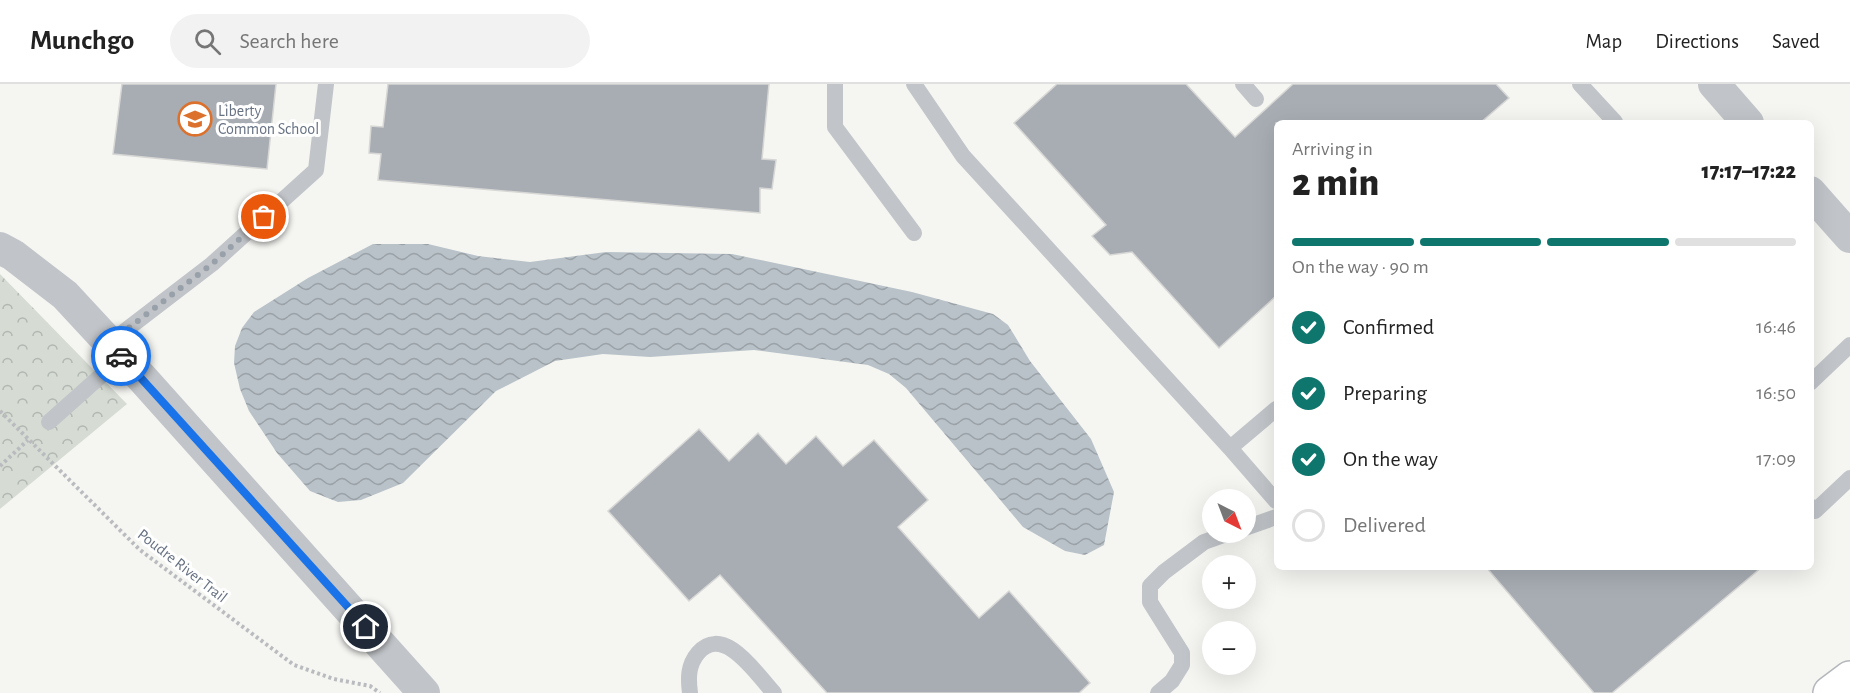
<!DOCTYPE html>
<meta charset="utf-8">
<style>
:root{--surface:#fff;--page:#f2f2f2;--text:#222;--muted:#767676;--line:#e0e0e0;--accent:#0f766e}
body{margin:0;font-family:"Alegreya Sans",sans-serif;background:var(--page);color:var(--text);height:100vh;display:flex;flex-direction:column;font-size:22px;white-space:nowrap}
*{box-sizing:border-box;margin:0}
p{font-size:20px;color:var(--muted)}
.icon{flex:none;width:33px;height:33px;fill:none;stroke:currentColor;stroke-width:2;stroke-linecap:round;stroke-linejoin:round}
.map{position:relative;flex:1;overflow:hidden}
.sheet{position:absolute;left:1274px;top:36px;width:540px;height:450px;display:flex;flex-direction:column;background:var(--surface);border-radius:9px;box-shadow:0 6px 24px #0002}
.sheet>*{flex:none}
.needle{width:39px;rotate:138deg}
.buttons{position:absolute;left:1202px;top:405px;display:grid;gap:12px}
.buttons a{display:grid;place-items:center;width:54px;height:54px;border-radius:50%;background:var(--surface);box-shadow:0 6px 24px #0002;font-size:30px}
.pin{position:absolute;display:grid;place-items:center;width:51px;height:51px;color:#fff;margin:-26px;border:3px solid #fff;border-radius:50%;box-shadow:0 2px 6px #0007}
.courier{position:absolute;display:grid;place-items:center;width:60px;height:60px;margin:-30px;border:4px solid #1a73e8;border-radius:50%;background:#fff;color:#222;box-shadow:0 2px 8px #0007}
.overview em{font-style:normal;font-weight:800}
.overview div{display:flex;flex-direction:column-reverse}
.overview{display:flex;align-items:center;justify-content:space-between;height:102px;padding:0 18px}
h1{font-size:39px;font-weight:800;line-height:45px}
.bar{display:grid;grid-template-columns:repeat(4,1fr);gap:9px 6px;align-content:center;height:72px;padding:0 18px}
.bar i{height:8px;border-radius:4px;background:var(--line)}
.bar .on{background:var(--accent)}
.bar p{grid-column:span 4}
ol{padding:0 18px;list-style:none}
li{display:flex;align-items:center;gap:18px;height:66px}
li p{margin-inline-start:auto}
li .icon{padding:6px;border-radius:50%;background:var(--accent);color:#fff;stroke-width:4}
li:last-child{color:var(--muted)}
li i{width:33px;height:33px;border:3px solid var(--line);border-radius:50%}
header{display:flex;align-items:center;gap:36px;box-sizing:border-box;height:84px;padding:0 30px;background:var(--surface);border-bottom:2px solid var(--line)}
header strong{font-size:28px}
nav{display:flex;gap:33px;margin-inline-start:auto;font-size:21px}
.search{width:420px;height:54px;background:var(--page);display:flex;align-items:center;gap:15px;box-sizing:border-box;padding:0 21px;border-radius:33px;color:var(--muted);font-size:22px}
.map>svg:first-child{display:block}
.park{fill:url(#park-crowns)}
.water{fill:url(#water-waves)}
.building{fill:#a8adb4;stroke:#d7d7d5;stroke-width:1.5}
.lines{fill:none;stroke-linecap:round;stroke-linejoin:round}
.primary-casing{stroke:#b4b7bc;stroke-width:36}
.path{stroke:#b9bbbe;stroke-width:4;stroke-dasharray:3 3;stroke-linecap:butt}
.lane{stroke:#c1c4c8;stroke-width:16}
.street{stroke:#c1c4c8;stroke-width:32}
.primary{stroke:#fff;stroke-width:33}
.done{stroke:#98a0a9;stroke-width:6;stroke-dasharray:0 10.8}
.route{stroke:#1a73e8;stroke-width:8}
.labels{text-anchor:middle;stroke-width:6;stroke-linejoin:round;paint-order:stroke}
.poi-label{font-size:16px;fill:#667182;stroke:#fff;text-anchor:start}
.street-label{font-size:16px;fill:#667182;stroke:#fff}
</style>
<header>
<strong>Munchgo</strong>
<div class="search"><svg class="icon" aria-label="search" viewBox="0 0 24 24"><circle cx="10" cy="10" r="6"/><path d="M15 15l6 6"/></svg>Search here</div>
<nav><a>Map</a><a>Directions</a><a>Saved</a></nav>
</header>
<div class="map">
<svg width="1850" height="609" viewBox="0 0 1850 609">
<defs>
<pattern id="park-crowns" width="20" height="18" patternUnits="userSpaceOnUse" patternTransform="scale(1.5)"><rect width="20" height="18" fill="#d6dcd4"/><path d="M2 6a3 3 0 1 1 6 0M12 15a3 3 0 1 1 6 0" fill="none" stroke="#b1b7b1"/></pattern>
<pattern id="water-waves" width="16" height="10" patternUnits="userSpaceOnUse" patternTransform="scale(1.5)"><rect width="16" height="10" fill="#b9c2c8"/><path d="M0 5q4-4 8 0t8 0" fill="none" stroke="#9aa2a8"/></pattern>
</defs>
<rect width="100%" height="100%" fill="#f5f6f2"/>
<path class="park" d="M0,190l127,130 -127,105z"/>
<path class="water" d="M373,160h55l50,12 52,6 76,-10 126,2 180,38 81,22 15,11 22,36 61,78 23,53 -10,53 -19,10 -20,-4 -42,-24 -117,-139 -17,-14 -21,-9 -114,-15 -104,7 -47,-3 -48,7 -59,30 -93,92 -42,17 -23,2 -28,-11 -33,-38 -28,-42 -9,-22 -6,-26 1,-17 7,-18 12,-16 54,-34z"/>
<path class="building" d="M122,0h154l-9,85 -154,-15z
M388,0h381l-7,75 14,1 -4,29 -12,-1v25l-382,-33 3,-26 -12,-1 2,-27 12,1z
M1057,0h129l49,53 58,-53h203l13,14 -29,25h-204v173l-57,52 -87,-96 -22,3 -18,-19 14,-11 -92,-102z
M699,345l30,32 29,-28 28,31 30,-28 27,30 31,-26 54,60 -30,27 81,91 30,-27 81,92 -11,10h-252l-107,-118 -31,26 -81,-90z
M1486,483h276l-150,126h-18z"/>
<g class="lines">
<g class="primary-casing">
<path id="primary" d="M1830,609l20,-15"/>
</g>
<path class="path" d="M0,327l140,139 154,115 40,14 36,7 10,7
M0,382l28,-26"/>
<path class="lane" d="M835,0v43l79,106
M914,0l49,72 267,292 46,-39
M1243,0l13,15
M1580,0l35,38 -2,1
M109,259l103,-79 104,-94 10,-86
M1810,299l40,-38
M49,338l73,-65
M1230,364l46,53
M1810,422l5,5 35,-33
M1245,444l31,-11
M690,609c-2,-15 -2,-28 8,-40 26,-30 59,22 76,40
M1158,609l14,-12 10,-16v-12l-32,-51v-16l14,-14 40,-30 28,-10"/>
<path class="street" d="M1714,0l34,39
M1810,108l40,45
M0,164l13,7 52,40 77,83 282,315"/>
<use href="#primary" class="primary"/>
</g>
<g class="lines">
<path class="done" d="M121,272l-12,-13 103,-79 52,-47"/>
<path class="route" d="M121,272l245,271"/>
</g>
<defs>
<g id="school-ring" transform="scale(1.725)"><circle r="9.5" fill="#fff" stroke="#db712d" stroke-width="1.5"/><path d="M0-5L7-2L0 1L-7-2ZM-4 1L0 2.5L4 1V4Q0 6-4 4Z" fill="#db712d"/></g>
</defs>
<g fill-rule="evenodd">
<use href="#school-ring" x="195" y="35"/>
</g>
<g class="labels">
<g class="poi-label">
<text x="218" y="32">Liberty<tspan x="218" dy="18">Common School</tspan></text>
</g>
<g class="street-label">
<text transform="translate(183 481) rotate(38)" y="6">Poudre River Trail</text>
</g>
</g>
</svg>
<div class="buttons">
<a><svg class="needle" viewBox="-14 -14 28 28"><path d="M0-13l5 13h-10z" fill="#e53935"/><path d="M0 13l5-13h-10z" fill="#767676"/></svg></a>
<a>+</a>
<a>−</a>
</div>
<div class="pin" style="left:264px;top:133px;background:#ea580c"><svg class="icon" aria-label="bag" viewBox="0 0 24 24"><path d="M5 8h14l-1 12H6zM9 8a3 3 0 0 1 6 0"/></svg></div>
<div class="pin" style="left:366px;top:543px;background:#1f2937"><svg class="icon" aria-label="home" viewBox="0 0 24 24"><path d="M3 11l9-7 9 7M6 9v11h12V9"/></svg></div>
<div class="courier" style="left:121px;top:272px"><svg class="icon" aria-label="car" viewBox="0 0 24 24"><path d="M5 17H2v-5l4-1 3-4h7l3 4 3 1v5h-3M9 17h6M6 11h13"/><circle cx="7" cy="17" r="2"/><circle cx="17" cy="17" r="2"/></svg></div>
<section class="sheet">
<div class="overview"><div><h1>2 min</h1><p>Arriving in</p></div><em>17:17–17:22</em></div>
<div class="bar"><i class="on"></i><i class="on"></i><i class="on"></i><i></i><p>On the way · 90 m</p></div>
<ol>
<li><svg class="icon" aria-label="check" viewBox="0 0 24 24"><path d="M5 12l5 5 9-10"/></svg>Confirmed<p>16:46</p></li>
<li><svg class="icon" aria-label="check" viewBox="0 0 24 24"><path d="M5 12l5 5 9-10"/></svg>Preparing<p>16:50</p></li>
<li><svg class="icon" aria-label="check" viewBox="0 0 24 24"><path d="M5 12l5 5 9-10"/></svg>On the way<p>17:09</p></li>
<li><i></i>Delivered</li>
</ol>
</section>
</div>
